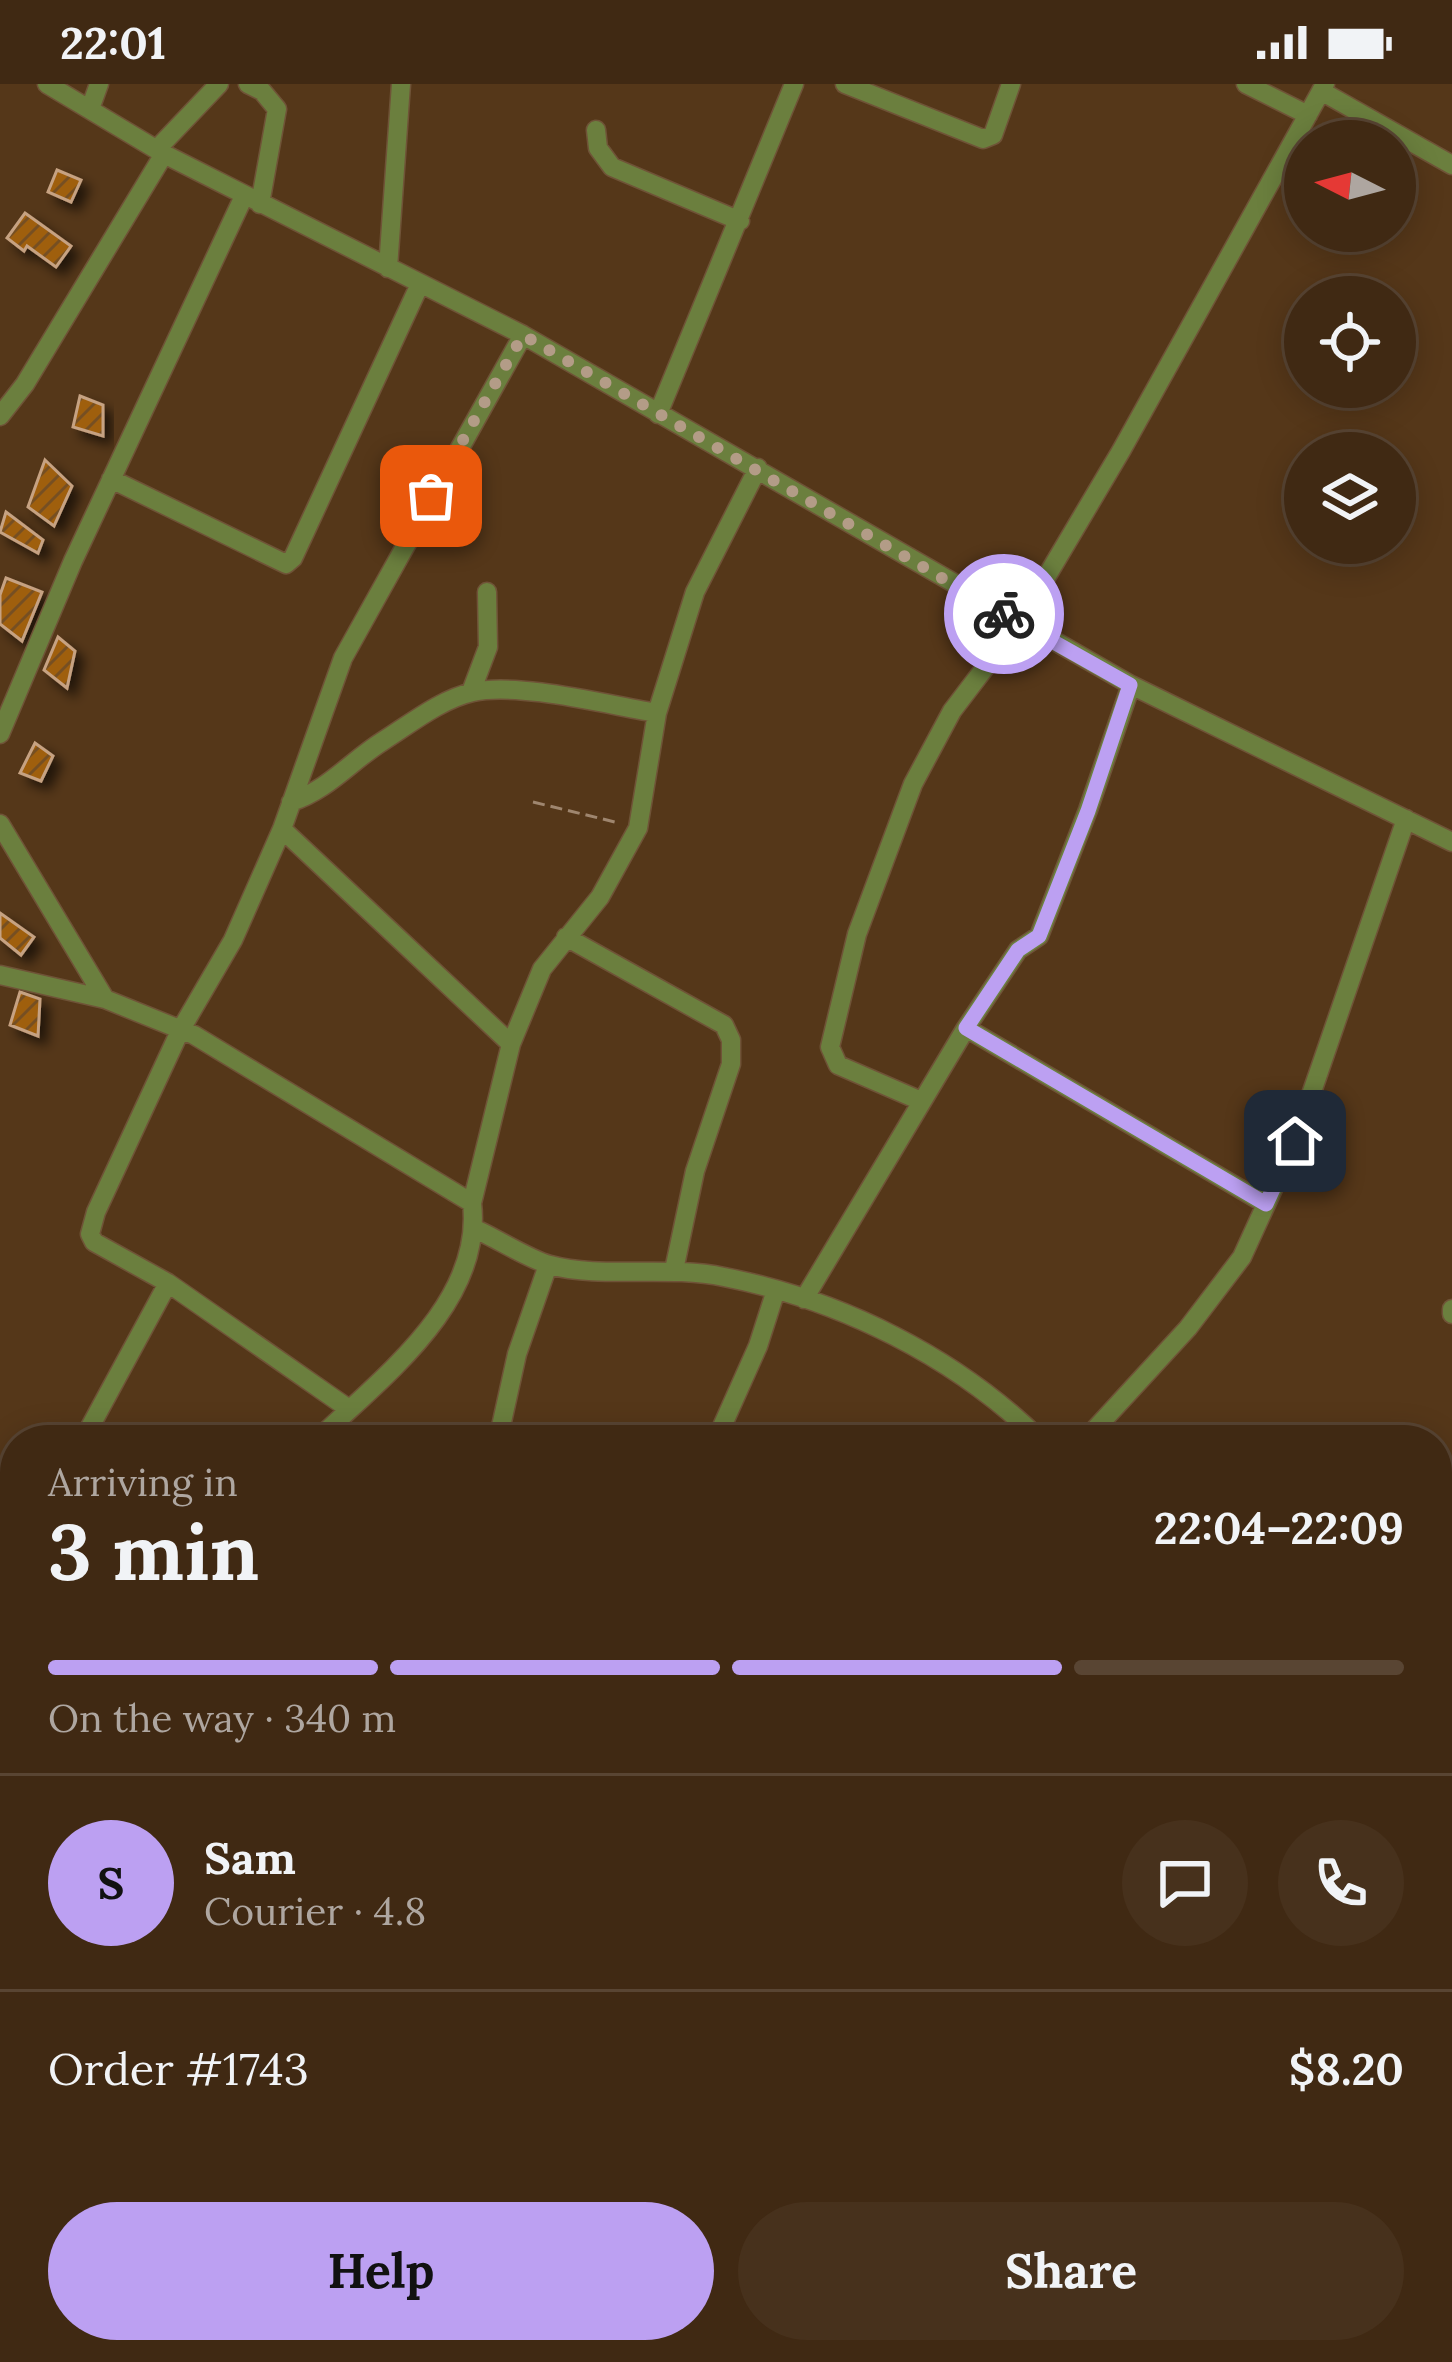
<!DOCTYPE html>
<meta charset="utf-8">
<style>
:root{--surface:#402913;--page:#47311c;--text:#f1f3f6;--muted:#aea6a0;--line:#594533;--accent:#bca0f2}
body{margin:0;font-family:Lora,serif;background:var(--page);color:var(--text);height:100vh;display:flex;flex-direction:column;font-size:45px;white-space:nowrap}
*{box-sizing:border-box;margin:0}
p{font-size:39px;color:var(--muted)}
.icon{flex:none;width:66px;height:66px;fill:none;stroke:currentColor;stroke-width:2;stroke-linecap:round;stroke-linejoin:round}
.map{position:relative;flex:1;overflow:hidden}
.details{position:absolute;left:0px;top:1341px;width:1452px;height:939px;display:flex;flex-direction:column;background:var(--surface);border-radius:48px 48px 0 0;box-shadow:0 6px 30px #0003,0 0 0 3px var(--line)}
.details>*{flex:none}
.needle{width:78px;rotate:276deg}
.buttons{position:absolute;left:1284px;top:36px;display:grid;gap:24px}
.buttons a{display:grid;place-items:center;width:132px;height:132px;border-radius:50%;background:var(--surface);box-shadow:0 6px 30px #0003,0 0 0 3px var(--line);font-size:60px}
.pin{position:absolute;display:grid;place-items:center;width:102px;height:102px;color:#fff;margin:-51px;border-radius:24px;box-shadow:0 6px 18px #0006}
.courier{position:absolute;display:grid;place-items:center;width:120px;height:120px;margin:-60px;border:9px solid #bca0f2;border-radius:50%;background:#fff;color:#222;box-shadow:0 3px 15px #0007}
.overview em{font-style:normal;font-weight:700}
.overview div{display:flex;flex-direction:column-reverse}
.overview{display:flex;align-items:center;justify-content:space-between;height:204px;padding:0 48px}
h1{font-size:78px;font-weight:700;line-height:90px}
.bar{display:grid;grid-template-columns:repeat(4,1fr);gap:18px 12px;align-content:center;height:144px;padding:0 48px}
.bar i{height:15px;border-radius:9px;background:var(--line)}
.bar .active{background:var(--accent)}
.bar p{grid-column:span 4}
.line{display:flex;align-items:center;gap:30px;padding:0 48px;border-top:3px solid var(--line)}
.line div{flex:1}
.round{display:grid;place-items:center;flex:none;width:126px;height:126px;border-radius:63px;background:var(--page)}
.cta{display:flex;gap:24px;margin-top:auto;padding:24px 48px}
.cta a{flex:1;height:138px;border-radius:72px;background:var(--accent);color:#111;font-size:48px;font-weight:700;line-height:138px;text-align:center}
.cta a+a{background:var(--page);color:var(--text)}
.status{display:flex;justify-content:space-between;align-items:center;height:84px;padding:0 60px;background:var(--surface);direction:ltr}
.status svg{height:33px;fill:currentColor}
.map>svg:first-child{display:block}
.building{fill:url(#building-hatch);stroke:#c6a282;stroke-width:3;filter:url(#shadow)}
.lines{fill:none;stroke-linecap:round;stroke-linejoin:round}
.minor-casing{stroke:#6f5337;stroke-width:21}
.path{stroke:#9f866f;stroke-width:3;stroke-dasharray:12 6;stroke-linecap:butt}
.minor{stroke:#6b7f3e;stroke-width:18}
.done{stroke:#b39c87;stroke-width:12;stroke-dasharray:0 21.6}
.route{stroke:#bca0f2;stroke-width:15}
</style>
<div class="status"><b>22:01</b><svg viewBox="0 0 49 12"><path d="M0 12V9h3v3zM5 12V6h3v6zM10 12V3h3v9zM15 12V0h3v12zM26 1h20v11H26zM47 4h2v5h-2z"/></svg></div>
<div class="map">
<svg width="1452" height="2278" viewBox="0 0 1452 2278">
<defs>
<pattern id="building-hatch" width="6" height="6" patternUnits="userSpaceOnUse" patternTransform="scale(3)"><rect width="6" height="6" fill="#9f5e0e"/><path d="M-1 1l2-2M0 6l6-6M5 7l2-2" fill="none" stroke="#765022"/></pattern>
<filter id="shadow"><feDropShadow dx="8" dy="8" stdDeviation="6" flood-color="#0009"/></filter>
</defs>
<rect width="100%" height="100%" fill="#553719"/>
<path class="building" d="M57,86l24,10 -10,22 -23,-10z
M25,129l46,33 -15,21 -29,-21 -3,5 -17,-13z
M80,312l23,9v31l-30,-9z
M45,376l27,26 -18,40 -26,-19z
M6,428l37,28 -5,13 -38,-21z
M6,494l36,14 -20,49 -22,-17v-29z
M58,553l17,14 -8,37 -23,-18z
M35,659l18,13 -12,25 -21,-8z
M0,829l34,24 -13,18 -21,-17z
M20,908l20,7 -2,37 -28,-11z"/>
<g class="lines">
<g class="minor-casing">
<path id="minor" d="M47,0l117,70 359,181 608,350 321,157
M248,0l14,7 15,18 -17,95
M845,0l138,55 10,-4 18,-51
M1246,0l62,31
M1321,7l131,74
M90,25l9,-25
M596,46l2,18 14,19 128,54
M157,65l62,-65
M388,184l13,-184
M658,330l136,-330
M0,332l25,-32 139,-230
M111,395l175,85 7,-6 127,-274
M471,608l17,-45 -1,-55
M0,650l73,-173 171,-365
M291,718c37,-12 60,-41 92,-61 27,-17 58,-42 90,-49 46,-10 135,13 184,21
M0,740l105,175
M282,745l229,215
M566,853l158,88 7,15v24l-36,107 -21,99
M0,891l105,24 89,36 278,168
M966,944l52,-78 21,-14 49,-126 43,-125
M921,1017l-83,-36 -8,-18 27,-113 56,-150 39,-73 67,-88 102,-172 204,-367
M475,1145c21,9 55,31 75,36 51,14 118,0 174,12 117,23 232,80 316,163
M168,1199l181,126
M804,1215l162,-271 300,176
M1452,1225v5
M83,1356l85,-157 -74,-41 -4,-8 6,-22 84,-181 53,-91 49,-111 61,-171 180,-323
M317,1356c64,-62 167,-137 155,-237l39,-159 31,-75 58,-72 38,-69 19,-115 38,-121 63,-124
M498,1356l19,-86 31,-89
M716,1356l42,-94 18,-56
M1085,1356l103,-112 54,-71 53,-116 111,-322
M0,1403l15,21
M1437,1476l8,-26 7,-8
M1437,1764l15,2
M0,1968l15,-35
M1437,1984l15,5
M0,2113l15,1
M1437,2189l15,7
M499,2265l33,13
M1036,2269l33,2 43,-6
M241,2278l6,-13
M347,2278l5,-13
M721,2278l4,-13
M853,2278l28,-13
M931,2278l4,-13
M1199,2278l7,-13"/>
</g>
<path class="path" d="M533,718l86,21"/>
<use href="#minor" class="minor"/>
</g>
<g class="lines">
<path class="done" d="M431,412l92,-161 481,279"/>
<path class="route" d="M1004,530l126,71 -42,126 -49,125 -21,14 -52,78 300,176 29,-63"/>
</g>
</svg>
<div class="buttons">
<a><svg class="needle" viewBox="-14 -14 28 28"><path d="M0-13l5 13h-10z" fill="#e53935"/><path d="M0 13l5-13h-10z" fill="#aea6a0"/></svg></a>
<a><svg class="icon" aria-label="locate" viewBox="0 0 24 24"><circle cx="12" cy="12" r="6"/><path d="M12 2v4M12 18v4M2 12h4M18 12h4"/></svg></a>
<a><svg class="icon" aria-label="layers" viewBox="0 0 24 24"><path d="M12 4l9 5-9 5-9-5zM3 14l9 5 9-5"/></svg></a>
</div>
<div class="pin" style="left:431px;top:412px;background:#ea580c"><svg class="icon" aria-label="bag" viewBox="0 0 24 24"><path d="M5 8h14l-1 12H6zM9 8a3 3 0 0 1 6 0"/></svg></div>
<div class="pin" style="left:1295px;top:1057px;background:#1f2937"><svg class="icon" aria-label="home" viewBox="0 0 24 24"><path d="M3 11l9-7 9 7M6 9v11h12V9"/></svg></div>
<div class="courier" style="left:1004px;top:530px"><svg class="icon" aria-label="bike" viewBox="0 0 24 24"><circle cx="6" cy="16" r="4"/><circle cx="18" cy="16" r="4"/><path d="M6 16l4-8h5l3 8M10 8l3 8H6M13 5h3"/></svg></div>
<section class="details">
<div class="overview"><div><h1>3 min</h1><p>Arriving in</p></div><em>22:04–22:09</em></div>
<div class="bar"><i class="active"></i><i class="active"></i><i class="active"></i><i></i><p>On the way · 340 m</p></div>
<div class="line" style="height:216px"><b class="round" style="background:var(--accent);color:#111">S</b><div><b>Sam</b><p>Courier · 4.8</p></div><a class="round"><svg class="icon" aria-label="chat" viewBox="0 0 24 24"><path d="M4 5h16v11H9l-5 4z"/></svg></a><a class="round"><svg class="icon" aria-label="phone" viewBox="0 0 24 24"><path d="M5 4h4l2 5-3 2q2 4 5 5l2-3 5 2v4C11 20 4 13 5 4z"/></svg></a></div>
<div class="line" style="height:156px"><div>Order #1743</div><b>$8.20</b></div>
<div class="cta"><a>Help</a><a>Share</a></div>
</section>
</div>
